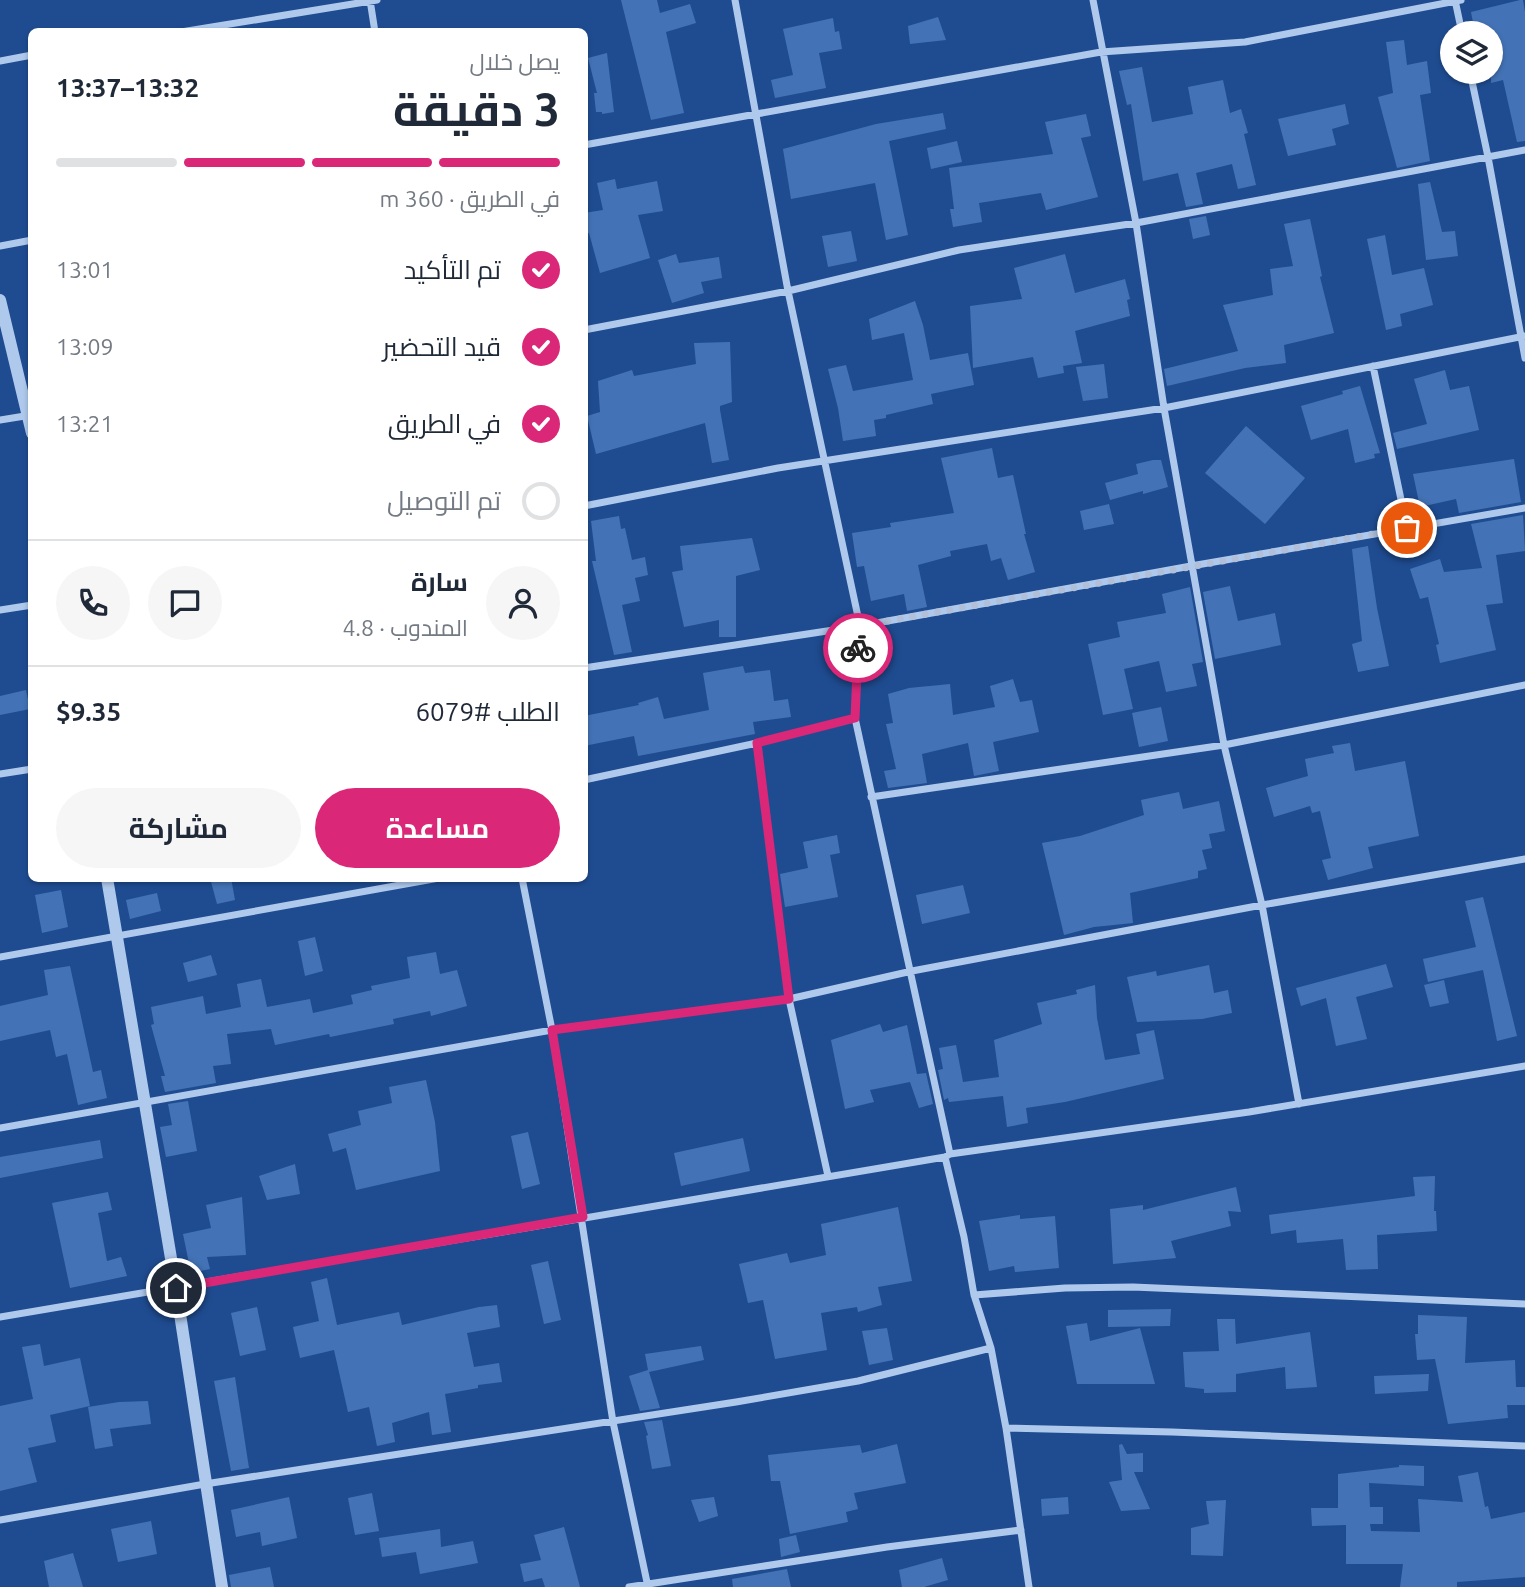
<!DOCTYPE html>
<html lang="ar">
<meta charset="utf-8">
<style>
:root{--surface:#fff;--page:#f6f6f7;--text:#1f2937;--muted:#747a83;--line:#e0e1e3;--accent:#db2777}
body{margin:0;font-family:Ubuntu,Cairo,sans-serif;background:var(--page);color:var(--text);direction:rtl;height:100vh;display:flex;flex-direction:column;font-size:26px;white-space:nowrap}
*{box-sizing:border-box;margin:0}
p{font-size:23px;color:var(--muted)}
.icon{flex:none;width:38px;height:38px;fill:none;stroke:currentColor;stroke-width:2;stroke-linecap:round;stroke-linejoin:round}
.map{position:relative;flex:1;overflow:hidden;direction:ltr}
.panel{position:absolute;left:28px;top:28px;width:560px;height:854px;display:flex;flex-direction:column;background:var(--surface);border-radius:10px;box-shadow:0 2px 5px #0004;direction:rtl}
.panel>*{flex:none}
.buttons{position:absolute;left:1440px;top:21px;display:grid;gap:14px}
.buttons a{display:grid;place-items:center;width:63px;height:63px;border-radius:50%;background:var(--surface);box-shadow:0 2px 5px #0004;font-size:35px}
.pin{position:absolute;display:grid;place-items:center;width:60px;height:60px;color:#fff;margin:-30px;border:4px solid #fff;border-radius:50%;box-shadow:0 2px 7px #0007}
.courier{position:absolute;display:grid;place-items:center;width:70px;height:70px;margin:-35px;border:5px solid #db2777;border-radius:50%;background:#fff;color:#222;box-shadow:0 2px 9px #0007}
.summary em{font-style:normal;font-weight:700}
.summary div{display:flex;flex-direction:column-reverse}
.summary{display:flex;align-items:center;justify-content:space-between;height:119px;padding:0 28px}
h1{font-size:46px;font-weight:700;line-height:52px}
.bar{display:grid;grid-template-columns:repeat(4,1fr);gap:10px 7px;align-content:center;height:84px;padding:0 28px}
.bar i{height:9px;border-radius:5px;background:var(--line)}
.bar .active{background:var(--accent)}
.bar p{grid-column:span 4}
.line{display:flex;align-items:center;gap:18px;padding:0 28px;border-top:2px solid var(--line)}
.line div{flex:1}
.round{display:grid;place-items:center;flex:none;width:74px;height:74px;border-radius:37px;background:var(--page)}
ol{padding:0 28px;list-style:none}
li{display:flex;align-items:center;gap:21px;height:77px}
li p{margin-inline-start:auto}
li .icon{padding:7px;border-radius:50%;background:var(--accent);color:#fff;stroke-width:4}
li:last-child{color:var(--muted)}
li i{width:38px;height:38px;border:4px solid var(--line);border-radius:50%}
.cta{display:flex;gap:14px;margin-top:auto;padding:14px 28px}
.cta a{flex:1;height:80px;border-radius:42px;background:var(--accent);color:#fff;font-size:28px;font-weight:700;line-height:80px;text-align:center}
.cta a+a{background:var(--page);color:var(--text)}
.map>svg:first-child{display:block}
.building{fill:#4373b6}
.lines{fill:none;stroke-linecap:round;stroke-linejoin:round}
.minor{stroke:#afc9ed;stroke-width:7}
.tertiary{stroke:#afc9ed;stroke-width:12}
.done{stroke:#b1c0d8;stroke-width:7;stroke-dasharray:0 12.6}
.route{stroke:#db2777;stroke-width:9}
</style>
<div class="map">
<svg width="1525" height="1587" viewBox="0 0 1525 1587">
<rect width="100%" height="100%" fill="#1f4c91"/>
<path class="building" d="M621,0h36l3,13 30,-9 6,19 -30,9 18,81 -33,7z
M1520,0h3l2,12v129l-8,1 -14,-62 -12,3v-50h-16l-4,-21z
M938,17l8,23 -36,4 -2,-18z
M833,18l2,14 4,-1 3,18 -23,4 7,35 -51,10 -4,-18 22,-5 -10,-46z
M1404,40l3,25 20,-4 4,32 -11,2 10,66 -33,7 -19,-71 15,-4 -7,-51z
M607,53l7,59 -12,2v-2h-6l-2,-19h3l-9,-35z
M1142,67l10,55 41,-8 -5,-27 35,-7 7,33 11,-4 7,24 -4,1 12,51 -18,4 -6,-25 -36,9 7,31 -17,3 -8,-34 -35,8 -12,-77 -4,1 -8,-34z
M1345,104l4,20 -17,5 4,16 -48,11 -10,-37z
M943,113l3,16 -57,12 19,94 -22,5 -11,-57 -84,16 -8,-50 93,-25z
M1086,114l5,22 -10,2 17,59 -52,13 -5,-17 -62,10 3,19 -29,5 -3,-18h4l-5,-41 104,-14 -8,-32z
M957,141l5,21 -31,7 -4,-21z
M615,179l2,10 40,-8 6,30 -25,4 12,43 -50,15 -11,-40h-5v-20l19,-3 -6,-27z
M1430,182l12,50 13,-1 3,25 -32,4 -8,-76z
M1206,216l4,19 -17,4 -4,-20z
M1310,219l12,57 -2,1 14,56 -50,12 2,18 -41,5 -78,18 -3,-17 74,-18 -15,-46 50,-10 -3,-26 23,-3 -9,-42z
M851,231l6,30 -29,6 -6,-31z
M1385,235l7,40 32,-7 9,37 -33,9 2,12 -16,4 -19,-91z
M676,254l3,9 40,-6 3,21 -21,4 3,11 -32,10 -14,-43z
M1065,254l10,39 50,-14 5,20 -3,1 3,16 -55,15 7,32 -19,3 1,7 -26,5 -5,-21 -60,11 -3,-62 52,-7 -8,-31z
M915,301l8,24 7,35 38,-7 6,32 -43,9 2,10 -47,11v3l-12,2 2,16 -33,5 -5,-33 -10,-39 18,-4 7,26 60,-11 -9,-47 -32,7 -3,-21z
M730,342l2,60 -12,4v4l9,50 -17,3 -7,-40 -109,31 -9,-38 13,-4 -2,-31 34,-11 2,6 62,-12 -2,-21z
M1104,364l4,34 -25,3 -7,-34z
M1445,370l5,20 19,-4 10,44 -82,19 -4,-16 34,-9 -13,-45z
M1360,386l20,67 -6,1 1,4 -20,5 -7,-34 -37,11 -10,-34 42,-12 -1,-3z
M1246,426l59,52 -40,46 -60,-51z
M992,448l6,30 15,-3 13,59h-2l11,38 -27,8 -7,-22 -10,3 -4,-17 -37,7 1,5 -33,9 9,42 -20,4 -3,-17 -33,7 -7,-35 -7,1 -5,-34 39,-6 -1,-4 64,-10 -13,-55z
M1514,459l7,43 -62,11 -3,-14 -36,8 -7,-33z
M1153,460h8l7,27 -25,7v-3l-33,9 -5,-17 33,-9 -2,-10z
M1109,504l5,20 -30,6 -4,-19z
M1523,515l2,36 -29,4 7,48 -17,2 10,45 -56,13 -4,-18 3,-1 -11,-47 -8,2 -10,-30 30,-10 4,13 38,-4 -11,-44z
M619,516l2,13 4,-1 7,32 13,-3 3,18 -13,3 5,23 -18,4 10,47 -18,3 -22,-94h4l-5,-40z
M752,538l8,32 -24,6v61h-17v-17l-35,7 -12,-55 11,-2 -3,-24z
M1368,546l9,62 12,58 -31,6 -6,-28 10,-3 -10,-92z
M1230,586l8,35 37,-8 6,32 -66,14 -12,-67z
M1190,587l13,75 -11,2 5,22 -31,6 -7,-31 -35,8 9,40 -30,6 -15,-71 32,-7 -3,-15 49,-9 -4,-19z
M743,666l2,7 25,-3 4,31 14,-2 3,18 -38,5 2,12 -117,22 -4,-20 -50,10v-30l55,-11 -1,-2 20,-6 6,22 45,-9 -6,-37z
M1013,679l7,23 12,-2 7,32 -46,10 6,29 -25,5 -6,-33 -46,11 5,29 -39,5 -4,-17 12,-2 -10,-45 7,-1 -5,-29 21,-6 41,-4 3,31 42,-8 -5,-21z
M26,690l4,19 -30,6v-19z
M1161,707l7,34 -29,6 -7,-34z
M1350,743l5,28 50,-10 14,75 -51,11 5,21 -45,12 -6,-20 9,-2 -11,-47 -8,2 -2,-7 -36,11 -8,-29 42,-12 -3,-17 29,-6 -2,-7z
M1179,792l4,17 36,-8 6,30 -16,3 3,14 -10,2 5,19 -9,2v7l-68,15 3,30 -39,4 -30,8 -22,-92 38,-7 64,-21 -3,-15z
M837,835l3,18 -10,2 8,42 -53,10 -5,-33 28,-6 -5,-26z
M210,878h21l4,22 -18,4z
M963,885l7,28 -48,11 -6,-29z
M61,890l7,37 -26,6 -7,-38z
M157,893l4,18 -31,8 -4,-19z
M1483,897l34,139 -20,5 -14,-71 -55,12 -5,-23 53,-12 -11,-46z
M315,937l8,34 -18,5 -7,-35z
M436,952l4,22 17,-4 10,36 -36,10 -1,-5 -37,8 1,5 -64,13 -1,-3 -54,11 -4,-16 -44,5 4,30 -18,2 3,17 -51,9 -4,-16h4l-14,-51 3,-1 -3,-17 52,-11 3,18 35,-7 -4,-23 24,-5 6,28 43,-8 3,14 40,-9 -2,-9 21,-5 -1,-4 39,-8 -3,-21z
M211,955l6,20 -29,7 -5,-19z
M1386,964l7,23 -37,10 11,42 -31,7 -10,-48 -25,8 -5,-18z
M1209,965l5,28 14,-3 4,23 -30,6 -65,3 -10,-45 29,-6 1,5z
M70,966l23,106 8,-2 6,28 -29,7 -11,-51 -11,3 -6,-27 -50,11v-35l48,-11 -4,-25z
M1444,980l5,23 -19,4 -6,-22z
M1095,985l2,33 8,42 35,-6 -4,-20 18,-4 10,49 -99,23 -39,6 2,15 -21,4 -4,-31 -54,6 -1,-4 -4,2 -6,-30 5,-1 -4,-21 17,-3 7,37 36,-5 -5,-37 48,-16 -5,-21 40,-9 -1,-4z
M880,1024l3,8 24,-7 10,49 9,-1 7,31 -14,4 -9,-26 -40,8 4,12 -29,7 -14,-69z
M426,1080l9,42 5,49 -84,19 -10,-42 -13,4 -5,-18 33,-9 -3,-14 34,-8 -3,-16z
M188,1101l9,50 -31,6 -6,-30 12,-2 -4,-21z
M528,1132l12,52 -18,5 -11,-53z
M743,1138l7,33 -69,15 -7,-33z
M100,1140l3,18 -103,20v-21z
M295,1164l5,30 -33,6 -8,-24z
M1435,1176l-1,35h2l1,20 -60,4 1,34 -32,1 -3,-31 -46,4 -1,-13 -25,4 -2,-19 146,-19 -2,-19z
M1236,1187l5,25 -13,-1 3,15 -60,15 5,17 -63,6 -3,-55 33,-4v5z
M108,1192l4,18 -14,3 9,48 14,-4 6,19 -57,12 -18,-85z
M242,1197l4,58 -39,2 3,12 -19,4 -8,-39 28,-6 -5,-23z
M898,1207l14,74 -34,6 4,18 -24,7 -1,-5 -36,6 6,37 -52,9 -12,-59 -15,3 -9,-39 48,-11 3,10 36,-8 -5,-31z
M1020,1215v4l35,-3 4,52 -44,4 -1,-6 -25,5 -10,-50z
M548,1261l13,59 -17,4 -13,-59z
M327,1278l10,47 62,-13 3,13 77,-18 18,-2 3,22 -33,6 7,34 25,-4 3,19 -24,3v3l-33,6 6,38 -19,3 -3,-23 -37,11 3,19 -18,4 -8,-39 -21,5 -14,-62 -34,8 -7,-31 26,-6 -8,-39z
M257,1307l9,43 -26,6 -9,-43z
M1171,1309l-1,17 -62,1v-17z
M1418,1315l49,2 -2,46 50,-3 1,27h9v18h-18l1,13 -60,6 -13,-65 -18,1 -2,-26h3z
M1217,1319h18l1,25 74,-12 7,55 -31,2 -1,-22 -49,7v18l-32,1v-4l-19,-2 -2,-35 36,-1z
M1087,1323l3,18 50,-13 15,56h-78l-11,-58z
M887,1328l6,32 -24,5 -7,-34z
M40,1344l4,22 36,-8 10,48 -40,9 6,27 -28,6 9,34 -37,9v-85l33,-7 -11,-52z
M701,1346l3,14 -55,12 11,36 -20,3 -11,-35 19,-6 -3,-16z
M1429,1374l-1,17 -53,3 -1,-18z
M235,1377l14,91 -18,3 -17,-90z
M148,1401l3,23 -41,5 3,17 -18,3 -7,-42 31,-5z
M662,1420l9,46 -19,3 -6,-33 2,-1 -4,-13z
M897,1444l9,39 -52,10 4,16 -12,3 2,10 -58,12 -10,-53h-9l-3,-26 92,-10 2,8z
M1122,1444l5,10 16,-1v19h-9l16,37 -29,2 -12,-29 13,-2 -3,-35z
M1399,1465l25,1v20l-55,-3 1,24h13v17h-13l1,7 49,1 -2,-33 45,3 -5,-26 20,-4 7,35 3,-1 3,13 34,-7v65l-68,5v5h-57l3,-23h-57v-39l-34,1 -1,-18h27v-34l61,-7z
M372,1493l7,38 -24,4 -7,-37z
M289,1497l8,41 -35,8 -2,-14 -24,5 -5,-27z
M714,1497l4,19 -19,6 -8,-22z
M1068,1497l1,17 -27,2 -1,-17z
M1226,1500l-3,56 -32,-1v-27l18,-4 -3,-23z
M151,1521l6,33 -39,8 -7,-33z
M564,1527l16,60h-35l-3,-9 -18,4 -4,-18 21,-4 -7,-25z
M440,1529l1,18 32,-6 5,22 -58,11 -4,-22 -34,5 -3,-19z
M796,1535l4,17 -19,5 -2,-18z
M73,1553l10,34h-34l-5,-26z
M942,1558l6,22 -24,7h-22l-3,-17z
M270,1567l4,20h-43l-2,-12z
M787,1569l4,18h-58l-1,-8z"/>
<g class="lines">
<path class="minor" d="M370,0l5,32
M735,0l53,291 72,335 -5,92 95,436
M1093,0l43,223 28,185 60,337 38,160 37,199
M1455,0l7,33
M181,32l196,-32
M0,61l32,-6
M1470,72l18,85 37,201
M584,145l517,-93 144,-10 216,-42
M0,246l32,-6
M584,330l204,-39 171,-41 177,-27 389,-73
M1373,366l34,162
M0,420l31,-5
M584,506l194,-38 386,-60 361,-72
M0,610l32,-5
M584,668l276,-42 331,-60 334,-58
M757,743l32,256 39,177
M0,774l32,-5
M584,780l173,-37 98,-25
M871,797l353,-52 301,-60
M522,878l30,152 61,392 35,165
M0,957l439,-79
M0,1128l552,-98 237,-31 123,-28 350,-66 263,-46
M945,1157l19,80 10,58 17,53 15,80 23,159
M974,1295l91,-7 68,-1 392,17
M0,1317l945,-160 5,-3 299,-42 276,-46
M1006,1428l166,4 353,14
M0,1520l205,-36 531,-82 122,-21 133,-33
M629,1587l258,-40 134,-17"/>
<path class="tertiary" d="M0,300l32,133
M107,878l69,410 46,299"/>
</g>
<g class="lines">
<path class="done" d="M858,648l2,-22 547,-98"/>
<path class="route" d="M176,1288l407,-71 -31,-187 237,-31 -32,-256 98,-25 3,-70"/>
</g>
</svg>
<div class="buttons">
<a><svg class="icon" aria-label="layers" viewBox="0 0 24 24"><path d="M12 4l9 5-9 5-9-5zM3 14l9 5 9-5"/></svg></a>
</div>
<div class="pin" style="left:1407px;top:528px;background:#ea580c"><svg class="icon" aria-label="bag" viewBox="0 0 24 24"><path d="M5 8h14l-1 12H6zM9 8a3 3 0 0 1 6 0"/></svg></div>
<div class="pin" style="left:176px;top:1288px;background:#1f2937"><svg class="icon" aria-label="home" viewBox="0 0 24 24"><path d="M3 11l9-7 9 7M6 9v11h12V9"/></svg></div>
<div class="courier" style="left:858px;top:648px"><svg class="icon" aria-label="bike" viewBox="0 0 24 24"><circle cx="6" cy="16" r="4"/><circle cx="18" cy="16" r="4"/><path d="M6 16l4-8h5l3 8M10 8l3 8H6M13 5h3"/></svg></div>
<section class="panel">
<div class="summary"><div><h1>3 دقيقة</h1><p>يصل خلال</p></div><em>13:32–13:37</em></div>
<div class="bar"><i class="active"></i><i class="active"></i><i class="active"></i><i></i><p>في الطريق · 360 m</p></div>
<ol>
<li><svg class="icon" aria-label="check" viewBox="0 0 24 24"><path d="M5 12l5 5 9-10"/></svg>تم التأكيد<p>13:01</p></li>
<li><svg class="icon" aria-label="check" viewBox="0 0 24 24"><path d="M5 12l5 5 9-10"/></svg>قيد التحضير<p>13:09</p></li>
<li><svg class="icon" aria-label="check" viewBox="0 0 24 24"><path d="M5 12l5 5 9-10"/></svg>في الطريق<p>13:21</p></li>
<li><i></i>تم التوصيل</li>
</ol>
<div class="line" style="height:126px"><a class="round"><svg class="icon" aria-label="person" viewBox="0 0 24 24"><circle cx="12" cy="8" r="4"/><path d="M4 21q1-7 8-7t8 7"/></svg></a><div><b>سارة</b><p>المندوب · 4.8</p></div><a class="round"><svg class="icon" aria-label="chat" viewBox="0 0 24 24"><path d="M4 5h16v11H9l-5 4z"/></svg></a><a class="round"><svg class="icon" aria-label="phone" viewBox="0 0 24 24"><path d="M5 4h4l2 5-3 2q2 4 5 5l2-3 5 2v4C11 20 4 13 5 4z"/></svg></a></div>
<div class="line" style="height:91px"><div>الطلب #6079</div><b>$9.35</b></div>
<div class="cta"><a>مساعدة</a><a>مشاركة</a></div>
</section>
</div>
